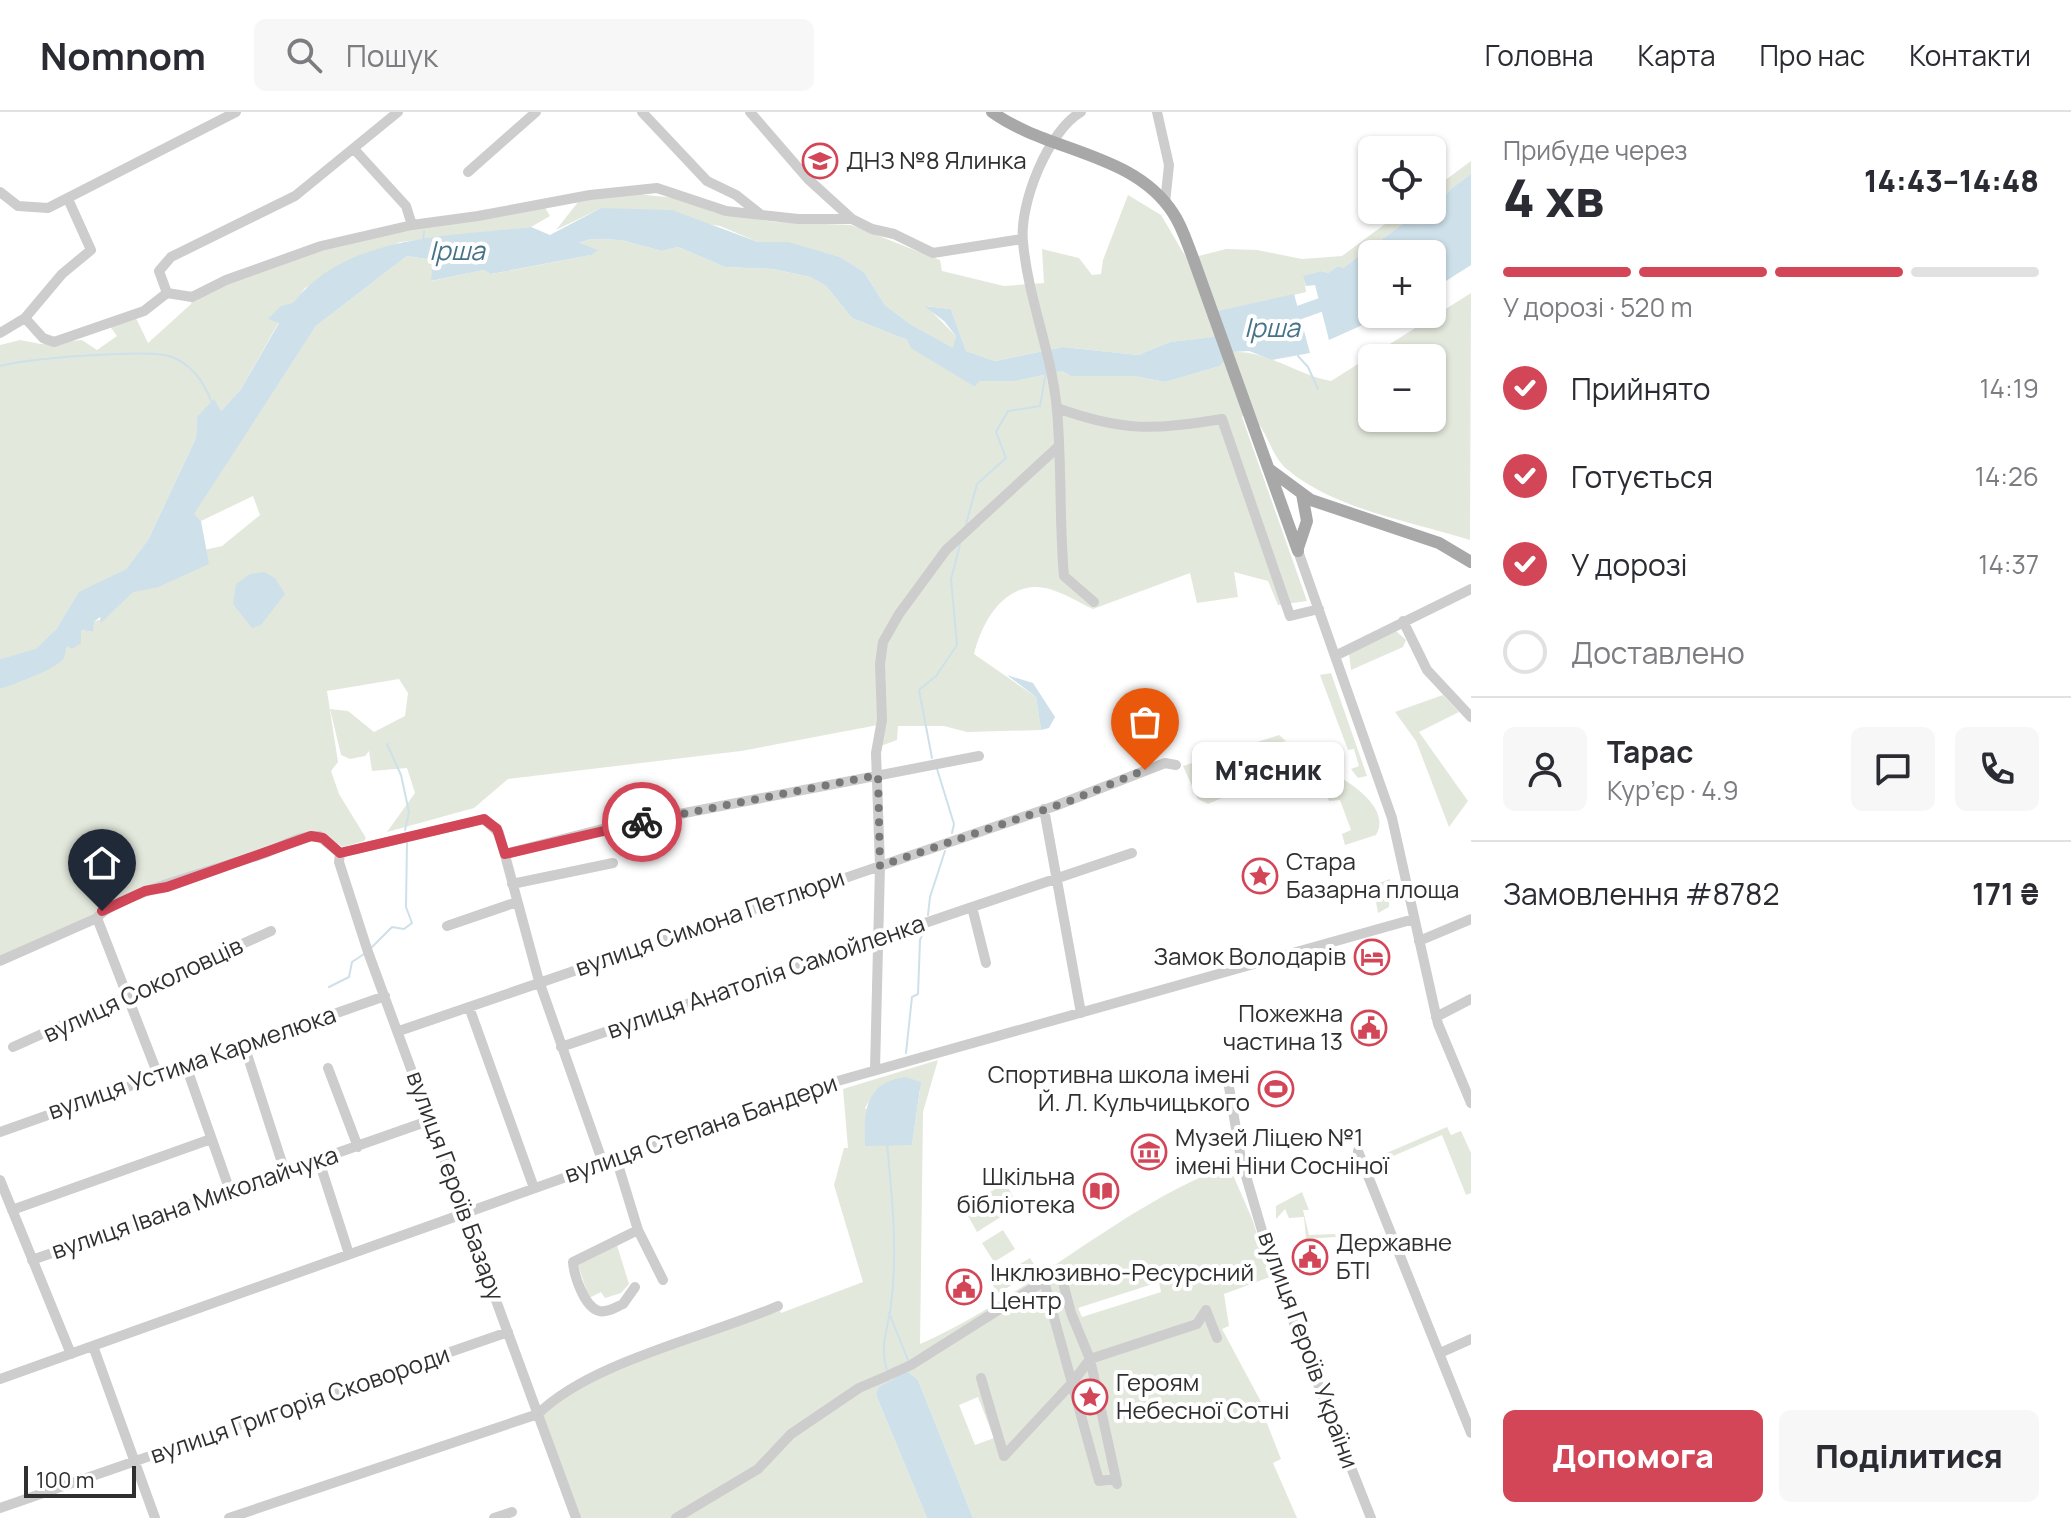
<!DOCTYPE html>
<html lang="uk">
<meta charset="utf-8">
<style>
:root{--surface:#fff;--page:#f7f7f7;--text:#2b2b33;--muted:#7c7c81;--line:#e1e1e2;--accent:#d34658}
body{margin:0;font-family:Manrope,sans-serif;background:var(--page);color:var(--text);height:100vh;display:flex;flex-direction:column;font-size:30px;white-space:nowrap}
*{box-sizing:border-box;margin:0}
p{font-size:26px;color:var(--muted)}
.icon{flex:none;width:44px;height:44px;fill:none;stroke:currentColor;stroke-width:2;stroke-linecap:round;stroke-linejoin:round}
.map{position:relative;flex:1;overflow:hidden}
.drawer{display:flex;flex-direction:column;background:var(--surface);width:600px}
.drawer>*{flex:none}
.buttons{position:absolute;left:1358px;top:24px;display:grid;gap:16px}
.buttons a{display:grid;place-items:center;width:88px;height:88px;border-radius:12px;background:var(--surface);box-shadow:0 2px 6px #0004;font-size:40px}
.scale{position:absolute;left:24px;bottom:20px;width:112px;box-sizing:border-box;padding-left:8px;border:4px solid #303030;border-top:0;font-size:22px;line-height:28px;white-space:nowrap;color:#303030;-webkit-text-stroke:6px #fff;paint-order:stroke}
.pin{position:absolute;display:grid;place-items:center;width:68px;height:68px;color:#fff;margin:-82px -34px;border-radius:50% 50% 50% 0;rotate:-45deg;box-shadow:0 0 8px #0007}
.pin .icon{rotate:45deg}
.courier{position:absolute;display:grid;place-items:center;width:80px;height:80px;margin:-40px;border:6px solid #d34658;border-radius:50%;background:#fff;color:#222;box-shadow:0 2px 10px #0007}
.bubble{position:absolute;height:56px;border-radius:12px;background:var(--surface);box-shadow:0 2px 6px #0004;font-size:26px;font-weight:800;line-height:56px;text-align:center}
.summary em{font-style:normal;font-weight:800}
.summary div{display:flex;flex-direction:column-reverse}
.summary{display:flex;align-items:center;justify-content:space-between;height:136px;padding:0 32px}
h1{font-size:52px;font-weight:800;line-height:60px}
.bar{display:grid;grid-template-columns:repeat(4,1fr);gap:12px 8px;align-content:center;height:96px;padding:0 32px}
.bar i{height:10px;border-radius:6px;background:var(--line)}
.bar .active{background:var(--accent)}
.bar p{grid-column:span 4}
.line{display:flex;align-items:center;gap:20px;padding:0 32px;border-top:2px solid var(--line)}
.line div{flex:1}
.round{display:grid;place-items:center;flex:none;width:84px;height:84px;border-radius:12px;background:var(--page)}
ol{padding:0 32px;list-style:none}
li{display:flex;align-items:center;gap:24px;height:88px}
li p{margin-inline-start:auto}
li .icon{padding:8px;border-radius:50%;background:var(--accent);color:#fff;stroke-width:4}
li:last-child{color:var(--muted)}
li i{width:44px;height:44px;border:4px solid var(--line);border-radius:50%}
.button{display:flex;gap:16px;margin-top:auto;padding:16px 32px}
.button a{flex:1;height:92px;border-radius:12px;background:var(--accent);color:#fff;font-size:32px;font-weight:800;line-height:92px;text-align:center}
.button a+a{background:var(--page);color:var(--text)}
header{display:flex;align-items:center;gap:48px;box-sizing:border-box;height:112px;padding:0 40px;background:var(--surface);border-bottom:2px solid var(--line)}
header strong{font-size:38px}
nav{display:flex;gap:44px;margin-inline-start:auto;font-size:28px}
.search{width:560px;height:72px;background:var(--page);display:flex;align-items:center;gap:20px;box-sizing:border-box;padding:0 28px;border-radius:12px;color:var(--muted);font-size:30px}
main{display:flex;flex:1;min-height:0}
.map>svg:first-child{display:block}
.green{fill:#e3e8dc;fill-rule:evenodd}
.water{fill:#cee0e9}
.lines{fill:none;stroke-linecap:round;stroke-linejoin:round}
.stream{stroke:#cee0e9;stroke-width:2}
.river{stroke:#cee0e9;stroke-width:14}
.minor{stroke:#cdcdcd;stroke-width:10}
.major{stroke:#a8a8a8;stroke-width:12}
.done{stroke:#787878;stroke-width:8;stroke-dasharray:0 14.4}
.route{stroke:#d34658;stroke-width:10}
.labels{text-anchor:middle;stroke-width:8;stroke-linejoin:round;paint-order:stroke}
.poi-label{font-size:24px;fill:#303030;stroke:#fff;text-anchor:start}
.street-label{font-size:24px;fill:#303030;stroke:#fff}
.water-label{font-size:26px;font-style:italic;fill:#467389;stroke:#fff}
</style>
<header>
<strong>Nomnom</strong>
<div class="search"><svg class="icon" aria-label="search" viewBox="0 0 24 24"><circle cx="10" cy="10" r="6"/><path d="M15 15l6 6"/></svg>Пошук</div>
<nav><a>Головна</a><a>Карта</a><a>Про нас</a><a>Контакти</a></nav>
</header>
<main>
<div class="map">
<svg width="1471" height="1406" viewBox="0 0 1471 1406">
<rect width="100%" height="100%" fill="#fff"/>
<path class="green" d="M1471,49v13l-18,13 -34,39 -11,-6 -65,48 -5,-2 -10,7 -7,-2 -17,5 2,16 -12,3 3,11 -61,29 -66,7 -32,13 -75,-8 -68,14 -29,-10 -15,-42 -25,-3 30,30 -2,13 -44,-25 -25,-19 -21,-33 -24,-15 -52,-14 -30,-1 -38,-16 -119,-18 -45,22 22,-28 49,-9 49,5 40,15 60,9 75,3 89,35 2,11 62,15 40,-3 -2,-34 37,9 13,17 9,-1 2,-14 25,-65 33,20 26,44 39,-10 31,1 45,9 40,-3 62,-46h28v-20z
M543,92l7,12 -19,11 -131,15 -95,46 -12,16 -24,15 10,3 -38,67 -21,23 -3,-4 -20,9 -1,21 -48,102 -22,29 -47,24 -22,35 -21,22 -36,9v-314l20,-5 21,4 41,-4 15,10 20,-14 -8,-11 26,-9 13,27 43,-39 2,-9 146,-52z
M591,127l30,1 41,11 16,-4 47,20 48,2 37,8 16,9 26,32 55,22 68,47 3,-6h38l46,-10 9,5h63l31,6 55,-16 13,-14c34,-2 64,23 98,29l140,-88 -1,247c-57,-18 -136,-31 -182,-70 -20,-16 -20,-46 -43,-58l-3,5 65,184 -29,4 -10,-24 -34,-9 4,25 -41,6 -7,-30 -97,36c-17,-8 -40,-23 -59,-22 -35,2 -53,39 -60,67l62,43 5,33 -74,2 -23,-6h-46l-1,14 -19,7v-22l-137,26 -233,28 -34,29 -87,24 28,-39 -8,-25 -35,3 -3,-20 -4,5 -15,3 -9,-4 -11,-46 18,2 26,21 31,-16 3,-23 -9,-14 -72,12 11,71 -7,9 8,23 27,44 -2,3 -21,6 -25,-15 -209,71 -11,6 -8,12 -90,38v-270c26,-10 54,-16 67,-44l14,-2v-13l12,2v-10l14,-5 26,-26 23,-3 48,-38 18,-4 38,-31 -7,-19 -52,25 -8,-7 123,-188 91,-70 26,4 -1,21 52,-11 8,4 99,-19 -14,-11zM1372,246h60v60h-60z
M1396,519l10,9 -3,7 -52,23 -2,-16z
M1331,561l36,103 -9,2 -7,-9 8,-3 -5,-17 -6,1 -28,-75z
M1443,583l16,17 -40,20 49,69 -19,26 -33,-86 -21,-29z
M1279,623l7,6 -5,1 3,9 -69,22 7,25 -14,6 -10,-5 -15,-33z
M1335,662c19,11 56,36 41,61l-31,10 -3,-11 9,-4 -11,-30 -11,1 -5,-15 10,-4z
M1390,767l-1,28 -11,6 -5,-28z
M938,948l-15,52 -3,232c107,-47 194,-133 302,-176h8l23,53 17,56 -46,17 5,32 -7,3 44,82 -3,2 18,46 -8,4 24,55h-324l-55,-138 -11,-9 -31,24 51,123h-351l-35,-107 6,-9 97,-46 134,-50 3,7 82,-31 -29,-97 10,-37h4l-5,-59zM920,978l-8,55 -47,-37 10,-17zM1159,1170l2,10 -79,25 -4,-9zM978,1285l16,41 -19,7 -16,-40z
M1447,1015l4,8 10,-4 10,22v40l-5,2 -24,-60 -58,25 -2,-5z
M1006,1071l12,23 -41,26 -14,-25z
M1302,1080l7,18h-6l6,25 26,-1 1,3 -30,2 -2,-22 -15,1 -4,-9 -9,10v-13z
M1003,1118l12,19 -21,13 -12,-19z
M616,1130l13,42 -8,9 -16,5 -4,-6 -12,6 -12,-36z
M1030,1146l7,11 -38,24 -9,-11z"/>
<path class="water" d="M1471,62v91l-39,25v-36h-60v60h15l-58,26 -14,-55 -9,1 -3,-10 18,-5 7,2 10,-7 5,2 65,-48 11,5 34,-38z
M601,96l71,2 86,32h30l52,15 24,15 21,33 25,19 43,24 3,-12 -12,-15 -20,-15 27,3 15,42 29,10 68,-14 75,8 32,-13 44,-5 4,-26 76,-17 16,59 -38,7 -23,-9 -16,1 -13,14 -55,16 -31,-6h-63l-9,-5 -46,10h-37l-4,6 -64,-39 -4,-8 -55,-22 -26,-32 -16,-9 -37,-8 -48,-2 -47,-20 -16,4 -41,-11 -30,-1 -12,4 19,7 -7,5 -100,19 -7,-4 -53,11 2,-21 -26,-4 -91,70 -122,188 7,7 8,43 -53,24 -23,4 -32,31 -1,-6 -6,5 -1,10 -12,-2v13l-9,6 -5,-3c-2,4 -1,8 -3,12 -5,10 -51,27 -64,31v-30l36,-10 21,-21 22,-36 47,-23 22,-29 48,-102 1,-21 17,-18 7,12 20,-22 38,-66 -11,-4 13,-13 12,-3c53,-69 159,-67 238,-76l19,8z
M264,460l11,6 10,16 -24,31 -9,3 -19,-24 3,-20 14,-10z
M1007,563l26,8 22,34 -6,11 -8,2 -5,-33z
M905,965l16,5 -9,63 -47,1c-1,-34 -1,-63 40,-69z
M907,1259l11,9 55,138h-46l-51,-123 3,-8z"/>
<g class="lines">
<path class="stream" d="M423,130l1,-11
M1298,244l10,11 10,22
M0,254c26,-7 149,-18 172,-9 20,8 32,25 39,44
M966,412l11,-40 29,-26 -10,-26 12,-21 32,-5 6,-34
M387,632l14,31 8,37 -4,18
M932,646l-13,-68 17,-14 21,-31 -6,-66 9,-34
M937,657l17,55 -2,9
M928,803l2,-18 15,-46
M372,835l20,-20 12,2 8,-6 -6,-16 1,-66
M329,875l20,-10 3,-15 12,-8
M906,941l6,-56 6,-3 2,-54 5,-12
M887,1032c5,52 11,109 4,161 -3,25 -12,40 -4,66
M889,1201l19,47"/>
<path class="river" d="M1281,207l56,-20"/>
<path class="minor" d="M642,0l65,69 29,14 24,19
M750,0l58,67 44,40 20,10 22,5 39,19 89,-14
M1081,0c-33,19 -62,92 -58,130 5,57 29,111 34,168 5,56 2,111 7,166l30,26
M1157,0l12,53 -4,38
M468,60l68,-60
M0,80l18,14 30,2 188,-96
M412,113l66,-9 112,-21 67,-7 69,23 72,8h54
M167,181l25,4 34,-17 95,-34 91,-21 -6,-19 -52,-57
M167,181l-8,-22 12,-14 124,-61 103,-84
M25,206l18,20 11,4 90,-31 23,-18
M0,221l25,-15 37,-44 29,-24 -23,-51
M1057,296c67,24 96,22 165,11l68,197 29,-7
M1298,439l94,267 46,206 33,79
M1403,509l24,49 44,47
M1335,544l136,-67
M1044,697l37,204
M340,741l-1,9 29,90 208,566
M505,742l97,-25 377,-73
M512,772l101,-21
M97,806l61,157
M447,814l70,-24
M1419,829l52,-22
M0,849l97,-43c15,-23 136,-53 168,-65 19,-7 33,-18 54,-17l21,17 144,-34 15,14 40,148 64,182
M986,851l-14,-56 160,-54
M469,895l65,181
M1436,905l35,-18
M399,919l656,-225 110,-43 11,2
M244,933l41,127
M13,935l258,-116
M561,935l411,-140
M186,954l44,125
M328,956l30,79
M875,958l5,-204 -4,-113 6,-33 -2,-56 3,-22 16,-28 47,-64 113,-104
M1229,975l12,72 34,116 96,243
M0,1020l385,-136
M1358,1039l113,282
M616,1046l22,72
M319,1049l30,93
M0,1068l71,174
M12,1098l199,-71
M32,1148l399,-140
M635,1175l-12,17c-7,3 -16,9 -24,7 -15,-4 -25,-36 -26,-49l65,-32 25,50
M1206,1198l11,28
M93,1234l62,172
M1440,1241l31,-14
M891,1262l20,-9 149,-94 11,42 19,46 27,125
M981,1266l23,78
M0,1267l827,-295 587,-165
M1004,1344l68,-73 -28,-102
M1116,1367l-17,2 -27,-98 18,-24 107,-35 9,-14
M0,1396l508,-176
M229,1406l309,-104c52,-52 171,-78 240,-108
M494,1406l18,-6
M676,1406l82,-49 33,-35 68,-46 28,-12"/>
<path class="major" d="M992,0c55,40 142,40 181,101 9,13 14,30 20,45l105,293
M1269,357l42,31 128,43 32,19
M1298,436l9,-27 -5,-27"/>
</g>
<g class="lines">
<path class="done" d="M642,710l236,-47 2,91 190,-65 75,-31"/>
<path class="route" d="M102,799l43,-20 22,-4 144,-51 12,2 17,15 144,-34 13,10 8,25 137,-32"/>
</g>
<defs>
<g id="school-ring" transform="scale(1.8)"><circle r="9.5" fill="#fff" stroke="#d34658" stroke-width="1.5"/><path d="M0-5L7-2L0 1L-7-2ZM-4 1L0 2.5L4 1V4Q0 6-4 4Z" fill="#d34658"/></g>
<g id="sight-ring" transform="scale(1.8)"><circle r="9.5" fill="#fff" stroke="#d34658" stroke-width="1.5"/><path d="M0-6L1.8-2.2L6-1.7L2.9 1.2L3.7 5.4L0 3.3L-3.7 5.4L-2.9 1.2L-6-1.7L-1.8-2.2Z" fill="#d34658"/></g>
<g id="hotel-ring" transform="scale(1.8)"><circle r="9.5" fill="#fff" stroke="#d34658" stroke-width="1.5"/><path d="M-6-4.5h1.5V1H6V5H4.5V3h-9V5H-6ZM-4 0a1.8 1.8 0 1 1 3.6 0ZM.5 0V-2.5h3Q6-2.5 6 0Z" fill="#d34658"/></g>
<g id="civic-ring" transform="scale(1.8)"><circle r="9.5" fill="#fff" stroke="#d34658" stroke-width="1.5"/><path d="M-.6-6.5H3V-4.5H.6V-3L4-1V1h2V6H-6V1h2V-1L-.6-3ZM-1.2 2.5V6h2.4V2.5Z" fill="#d34658"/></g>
<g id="stadium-ring" transform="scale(1.8)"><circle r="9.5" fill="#fff" stroke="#d34658" stroke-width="1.5"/><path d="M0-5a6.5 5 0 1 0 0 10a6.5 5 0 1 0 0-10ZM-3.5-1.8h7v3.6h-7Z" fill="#d34658"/></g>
<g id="museum-ring" transform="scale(1.8)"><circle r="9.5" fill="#fff" stroke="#d34658" stroke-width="1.5"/><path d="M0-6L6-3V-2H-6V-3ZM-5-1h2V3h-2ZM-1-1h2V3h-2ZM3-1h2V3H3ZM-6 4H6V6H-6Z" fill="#d34658"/></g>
<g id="library-ring" transform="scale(1.8)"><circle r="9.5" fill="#fff" stroke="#d34658" stroke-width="1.5"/><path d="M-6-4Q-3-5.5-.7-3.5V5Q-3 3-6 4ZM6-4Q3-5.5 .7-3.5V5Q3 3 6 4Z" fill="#d34658"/></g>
</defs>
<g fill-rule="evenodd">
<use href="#school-ring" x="820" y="49"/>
<use href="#sight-ring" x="1260" y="764"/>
<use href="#hotel-ring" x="1372" y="845"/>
<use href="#civic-ring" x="1369" y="916"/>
<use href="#stadium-ring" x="1276" y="977"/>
<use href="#museum-ring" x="1149" y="1040"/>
<use href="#library-ring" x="1101" y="1079"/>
<use href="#civic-ring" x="1310" y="1145"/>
<use href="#civic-ring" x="964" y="1175"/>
<use href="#sight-ring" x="1090" y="1285"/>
</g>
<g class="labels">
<g class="poi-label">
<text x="846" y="57">ДНЗ №8 Ялинка</text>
<text x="1286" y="758">Стара<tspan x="1286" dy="28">Базарна площа</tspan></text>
<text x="1346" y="853" text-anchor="end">Замок Володарів</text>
<text x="1343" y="910" text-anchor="end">Пожежна<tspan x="1343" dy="28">частина 13</tspan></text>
<text x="1250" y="971" text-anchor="end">Спортивна школа імені<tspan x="1250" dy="28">Й. Л. Кульчицького</tspan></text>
<text x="1175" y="1034">Музей Ліцею №1<tspan x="1175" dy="28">імені Ніни Сосніної</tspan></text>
<text x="1075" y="1073" text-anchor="end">Шкільна<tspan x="1075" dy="28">бібліотека</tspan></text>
<text x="1336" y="1139">Державне<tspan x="1336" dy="28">БТІ</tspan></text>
<text x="990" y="1169">Інклюзивно-Ресурсний<tspan x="990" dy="28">Центр</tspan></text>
<text x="1116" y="1279">Героям<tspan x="1116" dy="28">Небесної Сотні</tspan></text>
</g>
<g class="street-label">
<text transform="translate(710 811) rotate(-19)" y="8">вулиця Симона Петлюри</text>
<text transform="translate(766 865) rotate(-19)" y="8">вулиця Анатолія Самойленка</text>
<text transform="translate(143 878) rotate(-25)" y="8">вулиця Соколовців</text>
<text transform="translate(192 951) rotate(-19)" y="8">вулиця Устима Кармелюка</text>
<text transform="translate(701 1017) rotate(-19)" y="8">вулиця Степана Бандери</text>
<text transform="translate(455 1074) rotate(70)" y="8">вулиця Героїв Базару</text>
<text transform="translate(195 1091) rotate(-19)" y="8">вулиця Івана Миколайчука</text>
<text transform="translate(1308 1238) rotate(70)" y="8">вулиця Героїв України</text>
<text transform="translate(300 1293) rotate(-19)" y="8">вулиця Григорія Сковороди</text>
</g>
<g class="water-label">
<text x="457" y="148">Ірша</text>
<text x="1272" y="225">Ірша</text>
</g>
</g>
</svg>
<div class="buttons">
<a><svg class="icon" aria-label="locate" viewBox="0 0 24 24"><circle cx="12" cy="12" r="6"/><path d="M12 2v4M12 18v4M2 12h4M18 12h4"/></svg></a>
<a>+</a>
<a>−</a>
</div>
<div class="scale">100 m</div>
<div class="pin" style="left:1145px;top:658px;background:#ea580c"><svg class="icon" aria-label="bag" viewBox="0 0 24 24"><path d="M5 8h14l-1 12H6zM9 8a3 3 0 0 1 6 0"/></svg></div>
<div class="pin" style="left:102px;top:799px;background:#1f2937"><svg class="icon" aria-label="home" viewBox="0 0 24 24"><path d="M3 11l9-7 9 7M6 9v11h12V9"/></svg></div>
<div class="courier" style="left:642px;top:710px"><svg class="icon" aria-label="bike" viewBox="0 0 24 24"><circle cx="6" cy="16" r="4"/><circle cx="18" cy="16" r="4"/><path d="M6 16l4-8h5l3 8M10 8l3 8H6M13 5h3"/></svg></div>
<div class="bubble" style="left:1192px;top:630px;width:152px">М'ясник</div>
</div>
<section class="drawer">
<div class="summary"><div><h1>4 хв</h1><p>Прибуде через</p></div><em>14:43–14:48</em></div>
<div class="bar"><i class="active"></i><i class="active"></i><i class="active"></i><i></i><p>У дорозі · 520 m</p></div>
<ol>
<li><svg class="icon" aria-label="check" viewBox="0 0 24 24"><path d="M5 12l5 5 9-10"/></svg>Прийнято<p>14:19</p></li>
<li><svg class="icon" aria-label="check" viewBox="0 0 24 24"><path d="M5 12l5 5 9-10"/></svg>Готується<p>14:26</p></li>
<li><svg class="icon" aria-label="check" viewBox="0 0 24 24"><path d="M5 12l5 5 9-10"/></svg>У дорозі<p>14:37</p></li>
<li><i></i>Доставлено</li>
</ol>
<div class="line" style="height:144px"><a class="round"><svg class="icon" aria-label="person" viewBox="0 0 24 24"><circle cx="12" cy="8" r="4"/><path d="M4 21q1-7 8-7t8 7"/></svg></a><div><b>Тарас</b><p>Кур’єр · 4.9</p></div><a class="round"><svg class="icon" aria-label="chat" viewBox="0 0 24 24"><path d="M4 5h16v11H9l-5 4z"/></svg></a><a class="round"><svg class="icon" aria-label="phone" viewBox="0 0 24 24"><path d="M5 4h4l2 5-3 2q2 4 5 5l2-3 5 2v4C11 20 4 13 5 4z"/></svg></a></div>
<div class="line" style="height:104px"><div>Замовлення #8782</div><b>171 ₴</b></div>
<div class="button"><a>Допомога</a><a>Поділитися</a></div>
</section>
</main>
